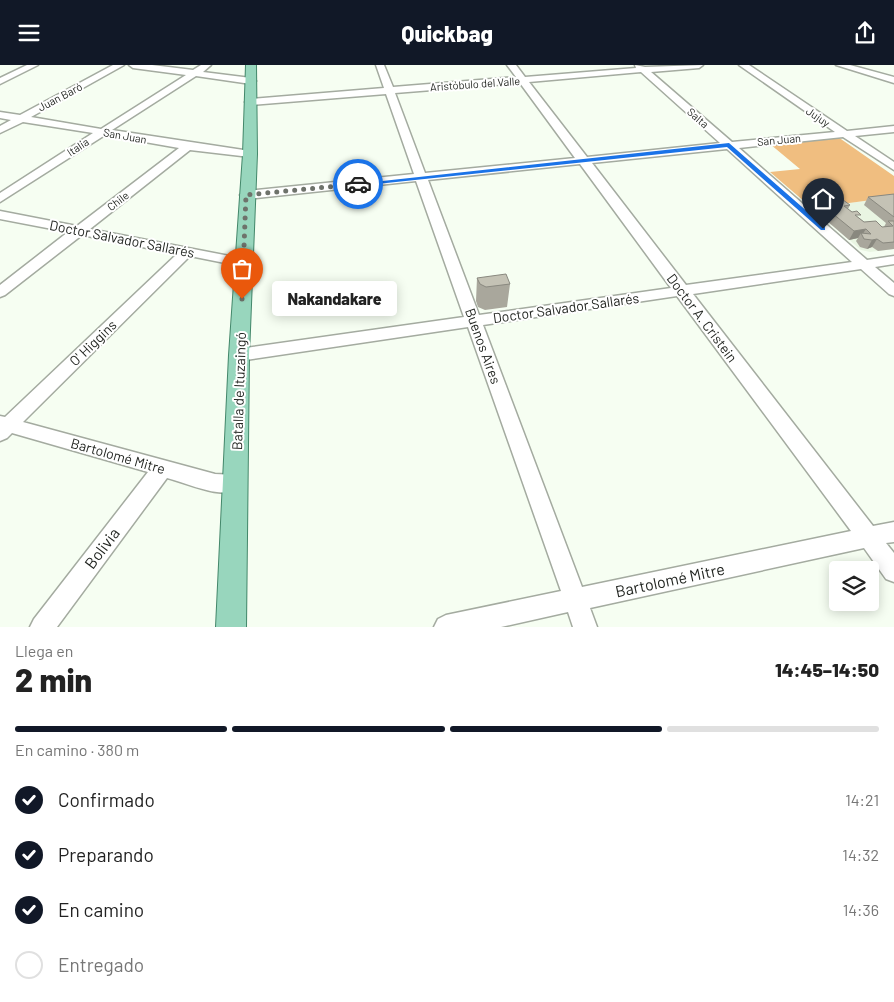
<!DOCTYPE html>
<html lang="es">
<meta charset="utf-8">
<style>
:root{--surface:#fff;--page:#f6f6f6;--text:#222;--muted:#767676;--line:#e0e0e0;--accent:#111827}
body{margin:0;font-family:Barlow,sans-serif;background:var(--page);color:var(--text);height:100vh;display:flex;flex-direction:column;font-size:19px;white-space:nowrap}
*{box-sizing:border-box;margin:0}
p{font-size:16px;color:var(--muted)}
.icon{flex:none;width:28px;height:28px;fill:none;stroke:currentColor;stroke-width:2;stroke-linecap:round;stroke-linejoin:round}
.map{position:relative;height:562px;overflow:hidden}
.drawer{display:flex;flex-direction:column;background:var(--surface);flex:1}
.drawer>*{flex:none}
.fabs{position:absolute;left:829px;top:496px;display:grid;gap:10px}
.fabs a{display:grid;place-items:center;width:50px;height:50px;border-radius:5px;background:var(--surface);box-shadow:0 2px 12px #0003;font-size:25px}
.pin{position:absolute;display:grid;place-items:center;width:42px;height:42px;color:#fff;margin:-51px -21px;border-radius:50% 50% 50% 0;rotate:-45deg;box-shadow:0 0 5px #0007}
.pin .icon{rotate:45deg}
.courier{position:absolute;display:grid;place-items:center;width:50px;height:50px;margin:-25px;border:4px solid #1a73e8;border-radius:50%;background:#fff;color:#222;box-shadow:0 1px 6px #0007}
.bubble{position:absolute;height:35px;border-radius:5px;background:var(--surface);box-shadow:0 2px 12px #0003;font-size:16px;font-weight:800;line-height:35px;text-align:center}
.headline em{font-style:normal;font-weight:800}
.headline div{display:flex;flex-direction:column-reverse}
.headline{display:flex;align-items:center;justify-content:space-between;height:85px;padding:0 15px}
h1{font-size:32px;font-weight:800;line-height:38px}
.bar{display:grid;grid-template-columns:repeat(4,1fr);gap:8px 5px;align-content:center;height:60px;padding:0 15px}
.bar i{height:6px;border-radius:4px;background:var(--line)}
.bar .on{background:var(--accent)}
.bar p{grid-column:span 4}
ol{padding:0 15px;list-style:none}
li{display:flex;align-items:center;gap:15px;height:55px}
li p{margin-inline-start:auto}
li .icon{padding:5px;border-radius:50%;background:var(--accent);color:#fff;stroke-width:4}
li:last-child{color:var(--muted)}
li i{width:28px;height:28px;border:2px solid var(--line);border-radius:50%}
header{display:flex;justify-content:space-between;align-items:center;height:65px;padding:0 15px;background:var(--accent);color:#fff;font-size:22px;font-weight:800}
.map>svg:first-child{display:block}
.built{fill:#e9f5e2}
.green{fill:#f0be80}
.lines{fill:none;stroke-linecap:round;stroke-linejoin:round}
.minor-casing{stroke:#a4aba0;stroke-width:3}
.major-casing{stroke:#43876a;stroke-width:2}
.minor{fill:#fff;fill-rule:evenodd}
.major{fill:#98d6bd;fill-rule:evenodd}
.wall{fill:#a9a79c}
.shaded-wall{fill:#89887f}
.building{fill:#c4c2b5;stroke:#89887f}
.route{fill:#1a73e8}
.done{stroke:#6e726b;stroke-width:5;stroke-dasharray:0 9}
.labels{text-anchor:middle;stroke-width:4;stroke-linejoin:round;paint-order:stroke}
.far-street-label{font-size:11px;fill:#242723;stroke:#fff}
.street-label{font-size:14px;fill:#242723;stroke:#fff}
.near-street-label{font-size:16px;fill:#242723;stroke:#fff}
</style>
<header><svg class="icon" aria-label="menu" viewBox="0 0 24 24"><path d="M4 6h16M4 12h16M4 18h16"/></svg>Quickbag<svg class="icon" aria-label="share" viewBox="0 0 24 24"><path d="M12 15V3M7 8l5-5 5 5M5 13v7h14v-7"/></svg></header>
<div class="map">
<svg width="894" height="562" viewBox="0 0 894 562">
<rect width="100%" height="100%" fill="#f6fef2"/>
<path class="built" d="M894,132v52l-24,3 -9,-2 -49,-42z"/>
<path class="green" d="M838,72l56,39v21l-82,11 -42,-36 30,-3 -30,-25z"/>
<g class="lines">
<g class="minor-casing">
<path id="minor" d="M27,0h11l-38,19v-6z
M113,0h11l-93,52 70,12 85,-54 -53,-7 -4,-3h23l41,5 8,-5h10l-8,7 48,6 5,3 -5,3 -55,-8 -84,54 138,21 6,3 -6,3 -60,-7 -100,79 155,30 5,1 2,3 -2,3 -5,1 -55,-11 -167,166 192,52 21,1 7,3 3,6 -3,6c-24,9 -53,-6 -76,-12l-110,149h-27l4,-8 114,-147 -136,-39 -5,5 -7,3v-25l5,1 172,-163 -95,-19 -77,60 -5,2v-12l68,-53 -68,-13v-8l77,15 102,-78 -74,-13 -105,67v-9l93,-60 -70,-11 -23,11v-7l11,-6 -11,-2v-6l20,3z
M376,0h8l9,22 123,-10 -9,-12h9l9,12 111,-9 -1,-3 10,2 58,-2 -4,3 -48,4 81,70 103,-10 -96,-67h10l98,66 47,-5v6l-39,4 39,26v8l-51,-33 -104,11 128,112 27,-4v8l-19,3 19,16v13l-5,-2 -28,-25 -168,25 180,232 21,-4v20l-8,1 8,10v29l-8,-3 -22,-31 -274,60 7,19h-24l-5,-15 -67,15h-67l4,-8 8,-4 115,-24 -93,-264 -229,34 -6,-2 -2,-4 2,-4 6,-2 225,-32 -48,-136 -170,18 -6,-4 6,-4 168,-17 -28,-80 -136,11 -5,-3 5,-3 134,-11zM641,7l79,71 -133,14 -58,-75zM520,18l55,75 -150,15 -30,-80zM727,84l125,113 -166,23 -94,-122zM580,99l91,124 -192,27 -51,-135zM677,231l174,235 -269,56 -99,-262z
M836,0h14l44,12v6z"/>
</g>
<g class="major-casing">
<path id="major" d="M246,0h10l1,89 -8,201 -3,272h-30l13,-272 14,-201z"/>
</g>
<use href="#minor" class="minor"/>
<use href="#major" class="major"/>
</g>
<path class="wall" d="M894,129v55l-16,2 -6,-4 -5,2 -7,-2 -4,-6 2,-3 -9,2 -37,-32 4,-8 34,5 -2,4 16,13 18,5h2l2,-4 -22,-18 4,-8z
M477,213l33,6 -3,23 -22,3 -7,-3 -2,-6z"/>
<path class="shaded-wall" d="M866,164l-4,6 -1,-2 -3,5 -9,2 5,-9z
M877,174l-5,8 -5,2 5,-9z"/>
<path class="building" d="M894,129v23l-26,-20z
M839,132l11,8 -6,1 8,6 5,-1 4,4h-6l9,7 12,-1 6,6 11,-1 -5,-5h6v21l-11,1 -6,-4 -5,1 -8,-1 -3,-6 10,1 -5,-5 -12,2 -38,-31z
M506,209l4,10 -24,3 -6,-3 -3,-6z"/>
<path class="route" d="M729,78l96,84v3h-4l-94,-83 -369,39 -3,-2z"/>
<g class="lines">
<path class="done" d="M242,234l4,-104 112,-11"/>
</g>
<g class="labels">
<g class="far-street-label">
<text transform="translate(475 19) rotate(-4)" y="4">Aristóbulo del Valle</text>
<text transform="translate(60 32) rotate(-28)" y="4">Juan Baró</text>
<text transform="translate(818 52) rotate(34)" y="4">Jujuy</text>
<text transform="translate(698 53) rotate(41)" y="4">Salta</text>
<text transform="translate(125 71) rotate(10)" y="4">San Juan</text>
<text transform="translate(779 75) rotate(-5)" y="4">San Juan</text>
<text transform="translate(78 82) rotate(-33)" y="4">Italia</text>
<text transform="translate(118 136) rotate(-38)" y="4">Chile</text>
</g>
<g class="street-label">
<text transform="translate(122 174) rotate(11)" y="5">Doctor Salvador Sallarés</text>
<text transform="translate(566 243) rotate(-8)" y="5">Doctor Salvador Sallarés</text>
<text transform="translate(702 253) rotate(53)" y="5">Doctor A. Cristein</text>
<text transform="translate(93 278) rotate(-44)" y="5">O' Higgins</text>
<text transform="translate(483 281) rotate(70)" y="5">Buenos Aires</text>
<text transform="translate(239 326) rotate(-88)" y="5">Batalla de Ituzaingó</text>
<text transform="translate(118 391) rotate(16)" y="5">Bartolomé Mitre</text>
</g>
<g class="near-street-label">
<text transform="translate(102 483) rotate(-53)" y="6">Bolivia</text>
<text transform="translate(670 515) rotate(-12)" y="6">Bartolomé Mitre</text>
</g>
</g>
</svg>
<div class="fabs">
<a><svg class="icon" aria-label="layers" viewBox="0 0 24 24"><path d="M12 4l9 5-9 5-9-5zM3 14l9 5 9-5"/></svg></a>
</div>
<div class="pin" style="left:242px;top:234px;background:#ea580c"><svg class="icon" aria-label="bag" viewBox="0 0 24 24"><path d="M5 8h14l-1 12H6zM9 8a3 3 0 0 1 6 0"/></svg></div>
<div class="pin" style="left:823px;top:164px;background:#1f2937"><svg class="icon" aria-label="home" viewBox="0 0 24 24"><path d="M3 11l9-7 9 7M6 9v11h12V9"/></svg></div>
<div class="courier" style="left:358px;top:119px"><svg class="icon" aria-label="car" viewBox="0 0 24 24"><path d="M5 17H2v-5l4-1 3-4h7l3 4 3 1v5h-3M9 17h6M6 11h13"/><circle cx="7" cy="17" r="2"/><circle cx="17" cy="17" r="2"/></svg></div>
<div class="bubble" style="left:272px;top:216px;width:125px">Nakandakare</div>
</div>
<section class="drawer">
<div class="headline"><div><h1>2 min</h1><p>Llega en</p></div><em>14:45–14:50</em></div>
<div class="bar"><i class="on"></i><i class="on"></i><i class="on"></i><i></i><p>En camino · 380 m</p></div>
<ol>
<li><svg class="icon" aria-label="check" viewBox="0 0 24 24"><path d="M5 12l5 5 9-10"/></svg>Confirmado<p>14:21</p></li>
<li><svg class="icon" aria-label="check" viewBox="0 0 24 24"><path d="M5 12l5 5 9-10"/></svg>Preparando<p>14:32</p></li>
<li><svg class="icon" aria-label="check" viewBox="0 0 24 24"><path d="M5 12l5 5 9-10"/></svg>En camino<p>14:36</p></li>
<li><i></i>Entregado</li>
</ol>
</section>
